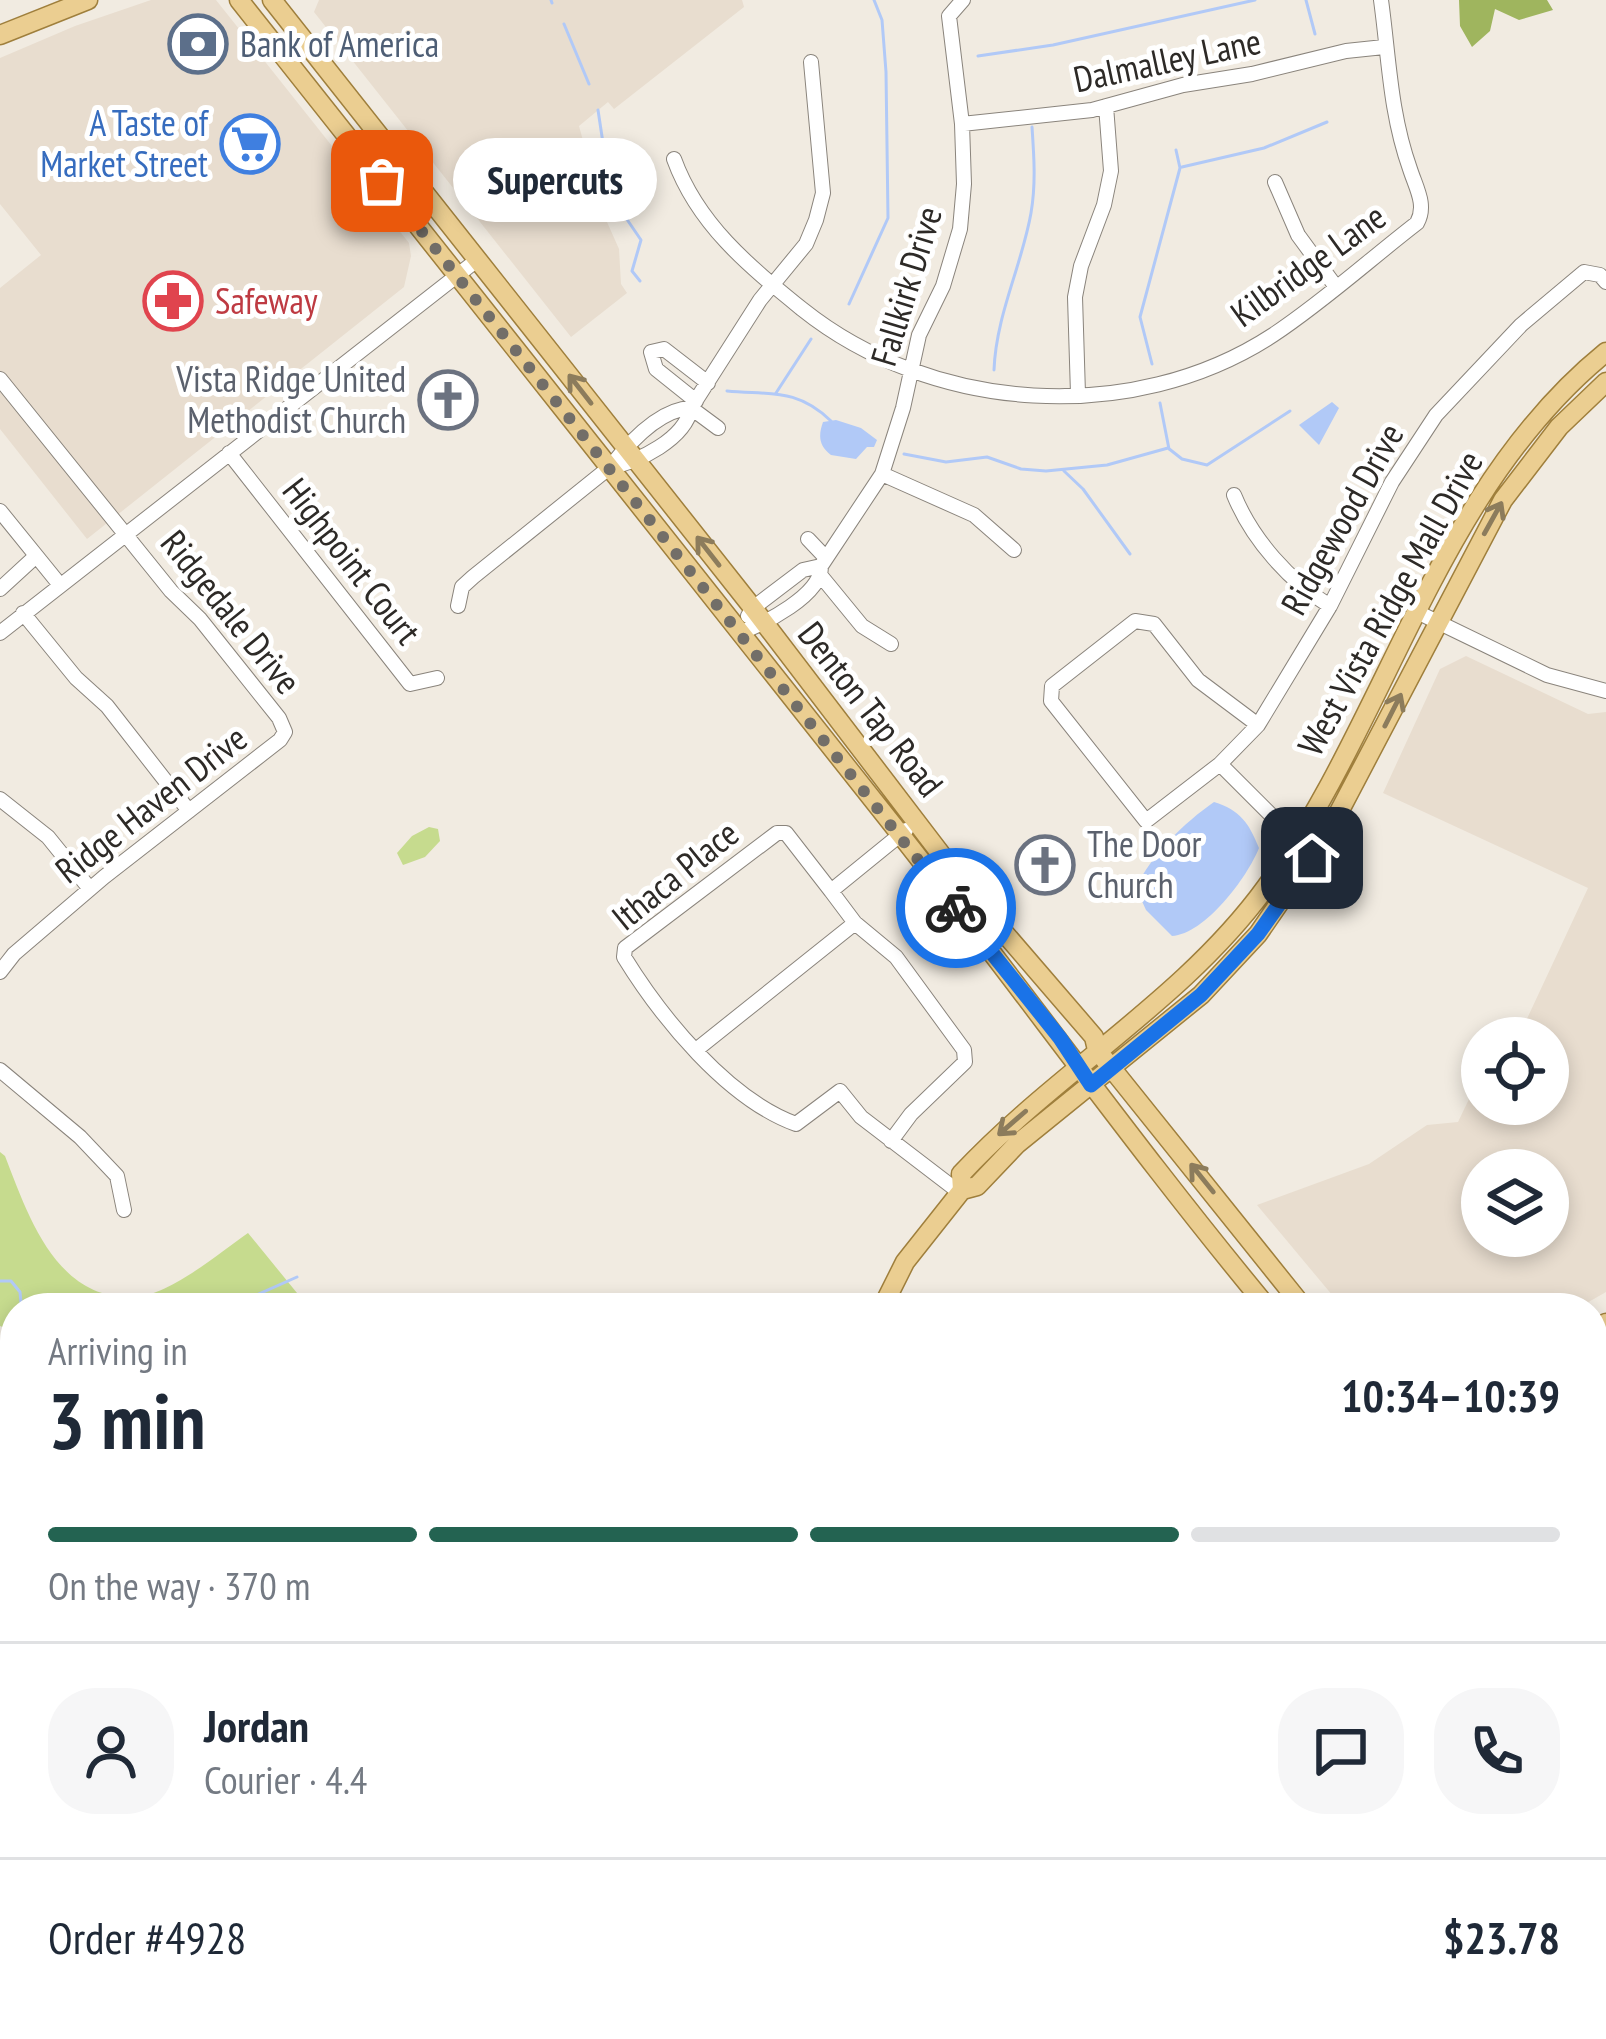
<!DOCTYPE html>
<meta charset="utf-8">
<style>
:root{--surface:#fff;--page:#f6f6f7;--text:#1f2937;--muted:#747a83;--line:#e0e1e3;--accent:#236351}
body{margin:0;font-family:"PT Sans Narrow",sans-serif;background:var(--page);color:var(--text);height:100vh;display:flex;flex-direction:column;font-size:45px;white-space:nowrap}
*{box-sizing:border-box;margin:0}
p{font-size:39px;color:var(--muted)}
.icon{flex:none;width:66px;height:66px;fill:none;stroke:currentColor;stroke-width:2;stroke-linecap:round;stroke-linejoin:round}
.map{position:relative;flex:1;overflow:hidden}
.side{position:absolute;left:0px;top:1293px;width:1608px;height:747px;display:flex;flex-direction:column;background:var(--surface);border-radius:48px 48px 0 0;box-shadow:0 6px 18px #0003}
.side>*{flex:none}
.buttons{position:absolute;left:1461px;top:1017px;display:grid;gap:24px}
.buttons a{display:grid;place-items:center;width:108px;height:108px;border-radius:50%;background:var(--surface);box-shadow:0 6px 18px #0003;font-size:60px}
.pin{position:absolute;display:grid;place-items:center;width:102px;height:102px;color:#fff;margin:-51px;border-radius:24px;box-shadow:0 6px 18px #0006}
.courier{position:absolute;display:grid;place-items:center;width:120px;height:120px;margin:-60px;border:9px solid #1a73e8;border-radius:50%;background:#fff;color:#222;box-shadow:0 3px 15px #0007}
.bubble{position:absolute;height:84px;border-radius:42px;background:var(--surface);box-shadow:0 6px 18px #0003;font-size:39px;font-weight:600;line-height:84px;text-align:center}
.overview em{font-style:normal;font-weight:600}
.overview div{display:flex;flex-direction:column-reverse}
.overview{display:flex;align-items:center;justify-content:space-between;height:204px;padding:0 48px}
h1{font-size:78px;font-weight:600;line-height:90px}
.bar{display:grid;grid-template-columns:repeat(4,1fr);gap:18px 12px;align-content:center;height:144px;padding:0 48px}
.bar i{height:15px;border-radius:9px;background:var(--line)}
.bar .active{background:var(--accent)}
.bar p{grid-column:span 4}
.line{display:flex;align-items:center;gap:30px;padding:0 48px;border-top:3px solid var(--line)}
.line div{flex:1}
.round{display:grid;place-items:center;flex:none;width:126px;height:126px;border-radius:48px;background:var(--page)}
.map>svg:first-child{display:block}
.built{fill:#e8ddcf;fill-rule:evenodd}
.green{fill:#c6db8e}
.forest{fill:#9fb55e}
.water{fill:#b1c9f7}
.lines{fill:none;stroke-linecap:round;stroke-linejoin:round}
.stream{stroke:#b1c9f7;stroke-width:3}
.minor-casing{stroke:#8a847c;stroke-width:16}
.major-casing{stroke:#9f7f3c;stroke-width:21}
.minor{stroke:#fff;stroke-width:14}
.major{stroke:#ebce91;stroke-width:18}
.oneway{stroke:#8c7c5c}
.done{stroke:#726e68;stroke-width:12;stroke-dasharray:0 21.6}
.route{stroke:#1a73e8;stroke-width:15}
.labels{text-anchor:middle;stroke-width:10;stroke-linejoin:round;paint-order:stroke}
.service-label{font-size:36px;fill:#4e5e75;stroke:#fff;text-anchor:start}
.street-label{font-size:36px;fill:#2d2a27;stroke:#fff}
.shop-label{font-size:36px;fill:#366cbe;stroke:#fff;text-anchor:end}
.health-label{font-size:36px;fill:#be3a42;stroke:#fff;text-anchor:start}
.worship-label{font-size:36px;fill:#5b616d;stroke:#fff;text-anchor:end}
</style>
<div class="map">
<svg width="1606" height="2039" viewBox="0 0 1606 2039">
<rect width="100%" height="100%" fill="#f1ebe1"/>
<path class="built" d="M151,0h65l193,243 2,13 -7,31 -317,252 -87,-110v-141l41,-33 -41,-51v-146l75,-32z
M319,0h423l2,7 -130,102 -6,-7 -29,24 24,87 16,36 2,35 6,9 -56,44 -257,-325z
M1466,656l122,58 18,-2v580l-28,16h-235l-86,-103 112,-41 58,-39 31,-3 24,-50v32h66v-66h-30l70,-150 -205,-95 57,-124zM1482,1170h66v66h-66z
M1593,1814l13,16 -3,209h-301l-11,-14h302z"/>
<path class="green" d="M429,827l9,2 2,12 -15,16 -22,8 -6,-12 15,-17z
M0,1152l5,4c23,59 51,145 129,141 35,-1 85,-44 114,-64l58,71 -8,4h-283v24l-15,-6z
M1606,1327v185l-13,-7v-169z
M1593,1575l13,10v162l-13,-15z"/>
<path class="forest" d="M1459,0h88l6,10 -34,10 -24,-11 -5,22 -18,16 -12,-21z"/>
<path class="water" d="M1332,402l7,6 -20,37 -20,-20z
M836,420l25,8 16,12 -3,7h-7l-11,12 -25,-4c-12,-9 -13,-19 -8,-33z
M1214,802c26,8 35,21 45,46 -12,30 -54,86 -87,88l-26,-26 -10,-22c14,-32 49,-66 78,-86z"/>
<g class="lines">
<path class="stream" d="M551,0l1,3
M1306,0l9,34
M564,24l25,60
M978,56l75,-11 202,-45
M598,110l13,86 30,44 -9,31 8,10
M1182,167l82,-19 63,-26
M849,304l39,-86 -2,-146 -4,-52 -8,-20
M1152,364l-12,-47 40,-149 -4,-18
M994,370c2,-55 28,-105 37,-157 5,-29 3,-57 1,-86
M727,391c44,4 70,-3 104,30
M776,393l35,-54
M1160,403l9,46
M904,454l42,8 41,-5 34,12 25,2 61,-6 61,-17 14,11 25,6 83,-54
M1064,471l19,18 47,65
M0,1281h11l9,11 1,11 11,2 6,-5 29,5 14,-5 49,7h79l32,-5 56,-25"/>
<g class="minor-casing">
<path id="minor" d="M962,124l130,-14 91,-25 69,-11 94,-23 38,-4
M674,159c24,66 75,107 128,150 130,104 330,118 471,26 50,-33 96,-75 144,-112 10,-18 -1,-35 -7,-54 -20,-56 -21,-111 -29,-169
M1275,182l23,53 38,52
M0,379l171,212 29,28 79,99 6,14 -5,8 -176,137 -90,77 -14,18
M1078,394l-3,-97 6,-31 23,-61 7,-34 -5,-65
M696,401l-40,-32 -5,-17 13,-3 44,34
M229,453l181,231 27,-6
M610,467c29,-5 75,-28 81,-59l69,-108 46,-56 10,-24 7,-27 -12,-131
M882,474l92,41 40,35
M1234,495c18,44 55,86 96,111
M0,511l60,74
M808,539l18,19
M821,576l41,50 29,18
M0,589l36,-33
M458,606l4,-19 11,-10 137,-110c18,-23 49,-58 81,-59l27,20
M1415,611l132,64 59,16
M23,613l53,65 31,28 82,105
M748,616l5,-8 50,-38 18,-4
M0,633l477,-373
M739,633c25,-9 83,-38 82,-67l61,-92 21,-66 16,-73 24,-49 17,-57 4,-45 -2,-60 -13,-108 14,-16
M1258,725l-60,-45 -44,-56 -19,-3 -83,65 -1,15 95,120 74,-57 38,-39 72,-119 62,-124 44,-67 85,-90 63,-53 16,3 6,7
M1220,764l52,52 27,20
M0,799l48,38 42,52
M831,891l-45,-58h-9l-152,115 -1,9c37,60 103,142 172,167l44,-33 21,26 98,75
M696,1050l159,-127
M0,1070l80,67 37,39 7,34
M891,1141l20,-27 54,-52 -1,-12 -68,-93 -41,-34 -24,-32 75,-61
M0,1400l15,6
M0,1567l15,-7
M0,1709l15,-5
M0,1984l15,-12
M60,2025l11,14
M1268,2025l11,14
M134,2039l17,-14"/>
</g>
<g class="major-casing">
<path id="major" d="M239,0c219,279 442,555 661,834 124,157 240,320 368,474
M272,0l481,608 223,292 118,137 3,13 207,258
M0,35l88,-35
M962,1190l-1,-16c95,-102 223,-174 305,-287 123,-169 170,-397 340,-535
M882,1308l23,-46 57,-72 15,-4 40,-42 184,-149 57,-61 71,-103 174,-331 56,-73 47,-45
M1593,1331l13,-8
M1593,1518l13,6
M1593,1537l13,6
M1593,1568l13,10
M1593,1750l13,16
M538,2039l8,-14"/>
</g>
<use href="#minor" class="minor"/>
<use href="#major" class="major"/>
</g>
<defs><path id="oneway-shaft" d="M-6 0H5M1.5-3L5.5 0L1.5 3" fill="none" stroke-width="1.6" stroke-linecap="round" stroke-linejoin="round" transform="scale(3)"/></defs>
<g class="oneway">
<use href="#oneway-shaft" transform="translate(580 389) rotate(-128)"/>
<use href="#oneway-shaft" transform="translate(1493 518) rotate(-61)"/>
<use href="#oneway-shaft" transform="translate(708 551) rotate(-128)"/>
<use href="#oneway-shaft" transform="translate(1393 710) rotate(-63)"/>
<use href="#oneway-shaft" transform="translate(1012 1123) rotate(139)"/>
<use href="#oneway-shaft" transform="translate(1202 1178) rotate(-129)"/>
</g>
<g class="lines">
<path class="done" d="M382,181l574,727"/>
<path class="route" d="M956,908l104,130 31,47 110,-90 57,-61 54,-76"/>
</g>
<defs>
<g id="bank-ring" transform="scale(3)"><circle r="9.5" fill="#fff" stroke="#5c6f8a" stroke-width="1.5"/><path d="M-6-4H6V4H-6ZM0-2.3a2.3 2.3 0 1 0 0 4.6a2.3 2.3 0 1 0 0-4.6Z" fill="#5c6f8a"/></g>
<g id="supermarket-ring" transform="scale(3)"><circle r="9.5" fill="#fff" stroke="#3f7fe0" stroke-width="1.5"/><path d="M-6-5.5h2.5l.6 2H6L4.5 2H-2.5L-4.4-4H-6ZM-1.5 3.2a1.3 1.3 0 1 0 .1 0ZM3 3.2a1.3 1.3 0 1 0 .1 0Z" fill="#3f7fe0"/></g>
<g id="pharmacy-ring" transform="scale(3)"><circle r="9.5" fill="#fff" stroke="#e0444e" stroke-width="1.5"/><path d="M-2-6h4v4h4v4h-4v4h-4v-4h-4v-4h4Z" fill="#e0444e"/></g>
<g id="church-ring" transform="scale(3)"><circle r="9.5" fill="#fff" stroke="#6b7280" stroke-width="1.5"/><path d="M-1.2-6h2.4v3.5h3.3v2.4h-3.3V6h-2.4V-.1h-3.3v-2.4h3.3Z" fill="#6b7280"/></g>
</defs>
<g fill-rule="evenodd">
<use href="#bank-ring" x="198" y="44"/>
<use href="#supermarket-ring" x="250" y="144"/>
<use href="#pharmacy-ring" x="173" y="301"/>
<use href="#church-ring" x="448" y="400"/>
<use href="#church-ring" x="1045" y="865"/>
</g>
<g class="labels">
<g class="service-label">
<text x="240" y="57">Bank of America</text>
</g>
<g class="street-label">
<text transform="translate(1167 60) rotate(-12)" y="13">Dalmalley Lane</text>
<text transform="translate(1308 265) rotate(-36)" y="13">Kilbridge Lane</text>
<text transform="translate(906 286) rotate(-73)" y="13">Fallkirk Drive</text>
<text transform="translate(1342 519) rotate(-61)" y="13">Ridgewood Drive</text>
<text transform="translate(352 561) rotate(52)" y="13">Highpoint Court</text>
<text transform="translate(1390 603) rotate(-61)" y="13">West Vista Ridge Mall Drive</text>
<text transform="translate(231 612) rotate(51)" y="13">Ridgedale Drive</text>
<text transform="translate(871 709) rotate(52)" y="13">Denton Tap Road</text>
<text transform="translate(151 804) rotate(-38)" y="13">Ridge Haven Drive</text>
<text transform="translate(675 875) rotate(-39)" y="13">Ithaca Place</text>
</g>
<g class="shop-label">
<text x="208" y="136">A Taste of<tspan x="208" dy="41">Market Street</tspan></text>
</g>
<g class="health-label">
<text x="215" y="314">Safeway</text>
</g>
<g class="worship-label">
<text x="406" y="392">Vista Ridge United<tspan x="406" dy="41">Methodist Church</tspan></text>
<text x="1087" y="857" text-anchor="start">The Door<tspan x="1087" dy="41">Church</tspan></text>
</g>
</g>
</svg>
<div class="buttons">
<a><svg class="icon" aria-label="locate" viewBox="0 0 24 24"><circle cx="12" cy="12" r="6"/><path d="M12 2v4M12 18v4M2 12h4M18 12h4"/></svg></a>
<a><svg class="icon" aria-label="layers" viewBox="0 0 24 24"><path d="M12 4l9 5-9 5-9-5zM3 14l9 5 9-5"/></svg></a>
</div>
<div class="pin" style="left:382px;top:181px;background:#ea580c"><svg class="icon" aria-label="bag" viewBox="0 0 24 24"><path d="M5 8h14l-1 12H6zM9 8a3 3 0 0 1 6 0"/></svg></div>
<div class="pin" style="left:1312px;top:858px;background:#1f2937"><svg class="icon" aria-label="home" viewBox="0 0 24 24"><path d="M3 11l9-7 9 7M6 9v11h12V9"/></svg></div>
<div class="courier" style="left:956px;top:908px"><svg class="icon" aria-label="bike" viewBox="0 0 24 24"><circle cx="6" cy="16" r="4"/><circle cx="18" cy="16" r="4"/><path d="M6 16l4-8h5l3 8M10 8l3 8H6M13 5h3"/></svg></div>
<div class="bubble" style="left:453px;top:138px;width:204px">Supercuts</div>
<section class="side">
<div class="overview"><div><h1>3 min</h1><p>Arriving in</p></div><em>10:34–10:39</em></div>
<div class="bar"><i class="active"></i><i class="active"></i><i class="active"></i><i></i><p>On the way · 370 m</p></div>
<div class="line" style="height:216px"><a class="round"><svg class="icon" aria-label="person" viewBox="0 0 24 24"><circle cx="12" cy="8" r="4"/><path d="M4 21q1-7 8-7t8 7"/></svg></a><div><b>Jordan</b><p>Courier · 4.4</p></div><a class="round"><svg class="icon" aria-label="chat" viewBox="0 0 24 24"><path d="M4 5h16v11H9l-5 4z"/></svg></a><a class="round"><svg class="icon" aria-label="phone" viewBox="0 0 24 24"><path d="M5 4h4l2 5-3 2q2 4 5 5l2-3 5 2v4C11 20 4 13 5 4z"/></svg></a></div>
<div class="line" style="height:156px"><div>Order #4928</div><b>$23.78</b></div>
</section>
</div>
